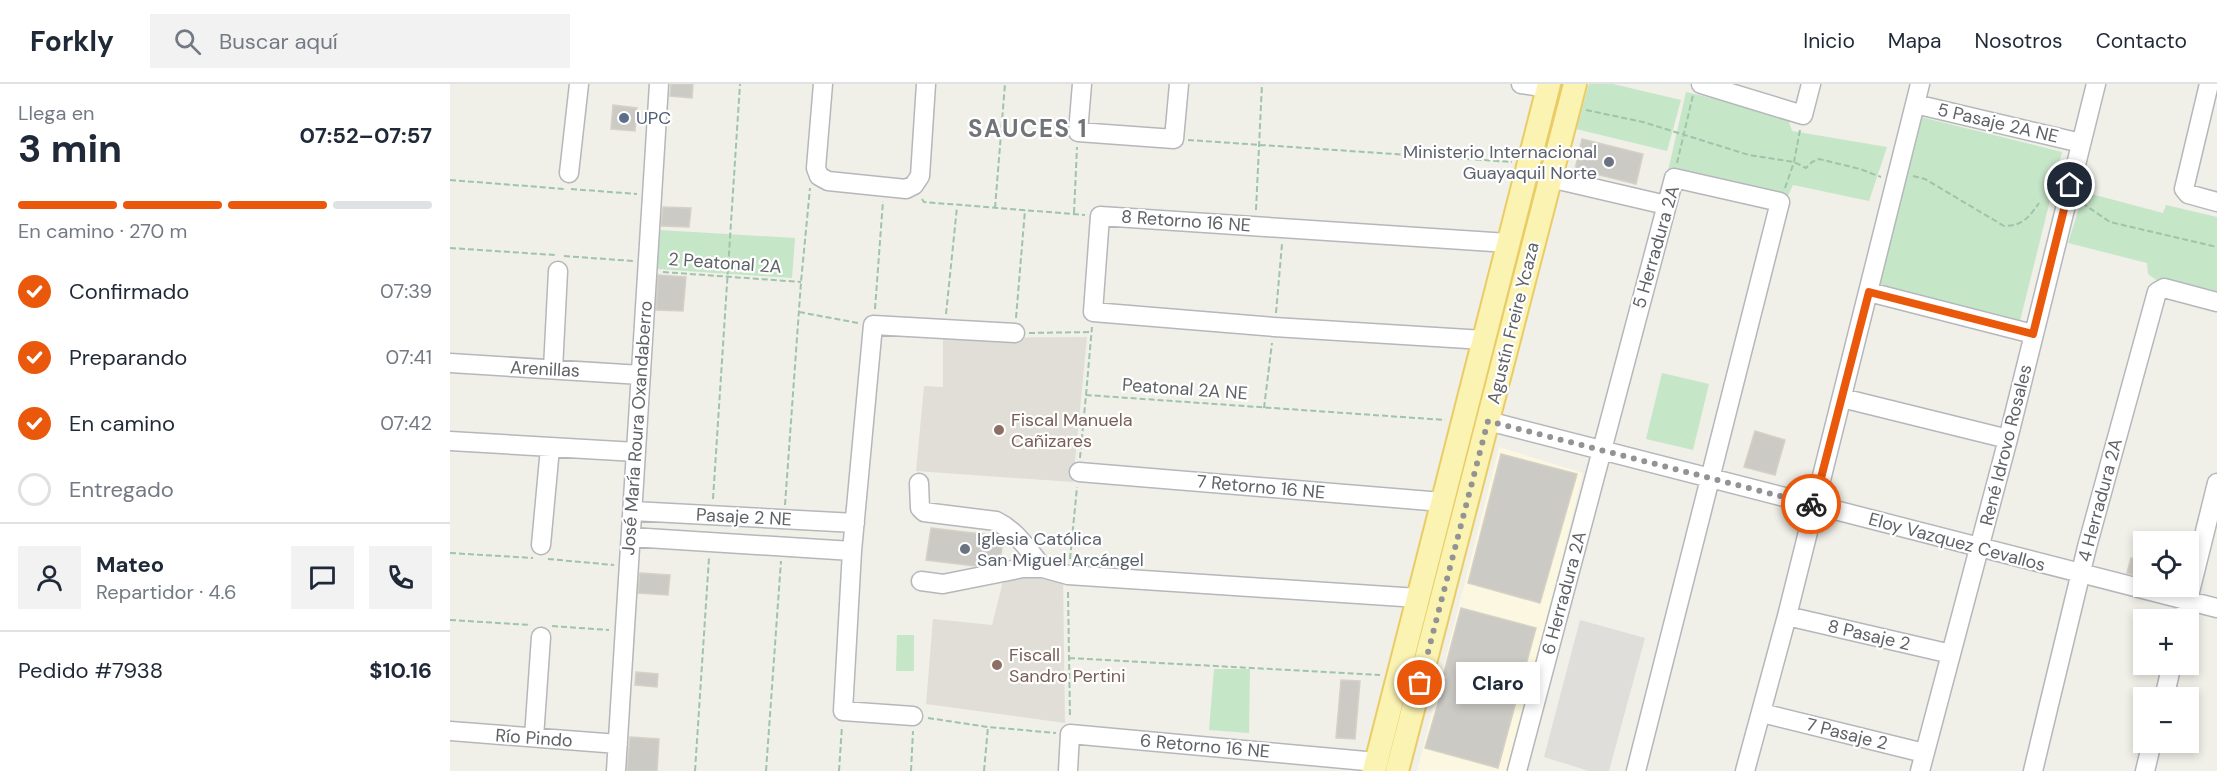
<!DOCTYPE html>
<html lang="es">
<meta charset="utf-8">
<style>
:root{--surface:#fff;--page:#f2f2f3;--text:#1f2937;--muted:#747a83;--line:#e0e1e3;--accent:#ea580c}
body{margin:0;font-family:"DM Sans",sans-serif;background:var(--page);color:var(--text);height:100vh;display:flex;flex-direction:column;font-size:22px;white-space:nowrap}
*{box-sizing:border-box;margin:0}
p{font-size:20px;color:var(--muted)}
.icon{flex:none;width:33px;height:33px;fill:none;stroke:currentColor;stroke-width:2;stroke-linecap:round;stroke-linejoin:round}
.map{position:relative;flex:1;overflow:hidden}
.details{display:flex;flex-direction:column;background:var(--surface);width:450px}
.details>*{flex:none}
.controls{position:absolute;left:1683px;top:447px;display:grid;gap:12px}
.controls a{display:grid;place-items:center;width:66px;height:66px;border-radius:0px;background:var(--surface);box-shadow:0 3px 9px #0003;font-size:30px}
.pin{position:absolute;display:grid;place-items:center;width:51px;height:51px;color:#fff;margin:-26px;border:3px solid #fff;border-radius:50%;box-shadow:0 2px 6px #0007}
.courier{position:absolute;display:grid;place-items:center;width:60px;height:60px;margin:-30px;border:4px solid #ea580c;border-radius:50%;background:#fff;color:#222;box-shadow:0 2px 8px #0007}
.bubble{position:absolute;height:42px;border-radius:0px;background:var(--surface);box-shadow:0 3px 9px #0003;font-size:20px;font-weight:700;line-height:42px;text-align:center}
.overview em{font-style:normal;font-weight:700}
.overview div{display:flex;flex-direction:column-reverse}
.overview{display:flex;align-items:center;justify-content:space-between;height:102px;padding:0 18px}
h1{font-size:39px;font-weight:700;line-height:45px}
.bar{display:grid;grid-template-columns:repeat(4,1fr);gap:9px 6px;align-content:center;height:72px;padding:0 18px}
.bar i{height:8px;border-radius:4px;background:var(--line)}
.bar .on{background:var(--accent)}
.bar p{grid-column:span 4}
.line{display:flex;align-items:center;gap:15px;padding:0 18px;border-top:2px solid var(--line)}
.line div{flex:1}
.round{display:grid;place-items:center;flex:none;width:63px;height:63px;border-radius:0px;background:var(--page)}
ol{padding:0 18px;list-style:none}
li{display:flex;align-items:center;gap:18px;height:66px}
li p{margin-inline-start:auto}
li .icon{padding:6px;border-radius:50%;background:var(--accent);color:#fff;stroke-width:4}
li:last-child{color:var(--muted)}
li i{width:33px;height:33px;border:3px solid var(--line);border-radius:50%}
header{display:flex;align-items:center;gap:36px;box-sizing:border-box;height:84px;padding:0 30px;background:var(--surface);border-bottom:2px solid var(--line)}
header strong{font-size:28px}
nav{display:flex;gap:33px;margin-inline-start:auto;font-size:21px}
.search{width:420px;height:54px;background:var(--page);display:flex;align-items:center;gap:15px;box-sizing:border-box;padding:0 21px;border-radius:0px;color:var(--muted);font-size:22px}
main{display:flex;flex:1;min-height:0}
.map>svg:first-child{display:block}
.commercial{fill:#fcf7e0}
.industrial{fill:#dfdeda}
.education{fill:#e0ded6}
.green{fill:#c6e6c8}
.building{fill:#cccac4;stroke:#d5d1c6;stroke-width:1.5}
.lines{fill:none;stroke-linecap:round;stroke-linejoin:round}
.minor-casing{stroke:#b5b7bb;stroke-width:21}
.major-casing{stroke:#eacc67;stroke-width:26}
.path{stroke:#9ec4ab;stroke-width:2;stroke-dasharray:6 3;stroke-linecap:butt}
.minor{stroke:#fff;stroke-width:18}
.major{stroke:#fbf3b2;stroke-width:22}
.done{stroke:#929394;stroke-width:6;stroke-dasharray:0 10.8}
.route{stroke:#ea580c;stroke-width:8}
.service-dot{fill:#5c6f8a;stroke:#fff;stroke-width:2}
.worship-dot{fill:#6b7280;stroke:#fff;stroke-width:2}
.education-dot{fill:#8d6e63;stroke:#fff;stroke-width:2}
.labels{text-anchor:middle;stroke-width:4.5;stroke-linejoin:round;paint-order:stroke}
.service-label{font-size:18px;fill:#4e5e75;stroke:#fff;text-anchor:start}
.street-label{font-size:18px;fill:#5f6267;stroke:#fff}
.worship-label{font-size:18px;fill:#5b616d;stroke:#fff;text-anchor:end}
.education-label{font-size:18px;fill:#785e54;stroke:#fff;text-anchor:start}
.district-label{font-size:24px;font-weight:bold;letter-spacing:1.5px;fill:#707479;stroke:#fff}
</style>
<header>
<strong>Forkly</strong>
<div class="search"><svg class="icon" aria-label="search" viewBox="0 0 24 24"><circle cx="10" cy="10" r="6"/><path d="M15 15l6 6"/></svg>Buscar aquí</div>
<nav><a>Inicio</a><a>Mapa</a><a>Nosotros</a><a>Contacto</a></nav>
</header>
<main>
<section class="details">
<div class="overview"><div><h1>3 min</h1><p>Llega en</p></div><em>07:52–07:57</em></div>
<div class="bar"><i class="on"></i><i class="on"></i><i class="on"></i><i></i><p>En camino · 270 m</p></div>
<ol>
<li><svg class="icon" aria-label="check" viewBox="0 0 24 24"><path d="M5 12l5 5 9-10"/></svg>Confirmado<p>07:39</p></li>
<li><svg class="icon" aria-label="check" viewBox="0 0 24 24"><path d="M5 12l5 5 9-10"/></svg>Preparando<p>07:41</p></li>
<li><svg class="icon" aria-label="check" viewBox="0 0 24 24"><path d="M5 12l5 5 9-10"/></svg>En camino<p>07:42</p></li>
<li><i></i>Entregado</li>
</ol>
<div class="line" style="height:108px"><a class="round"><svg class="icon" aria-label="person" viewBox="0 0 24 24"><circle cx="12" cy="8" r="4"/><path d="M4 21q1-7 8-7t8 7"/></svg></a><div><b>Mateo</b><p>Repartidor · 4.6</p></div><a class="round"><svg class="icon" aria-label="chat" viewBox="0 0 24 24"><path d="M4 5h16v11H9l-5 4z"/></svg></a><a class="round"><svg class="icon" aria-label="phone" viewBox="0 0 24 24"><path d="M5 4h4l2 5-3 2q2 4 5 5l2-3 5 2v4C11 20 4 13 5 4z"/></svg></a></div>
<div class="line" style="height:78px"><div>Pedido #7938</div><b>$10.16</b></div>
</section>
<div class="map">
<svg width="1767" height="687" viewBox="0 0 1767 687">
<rect width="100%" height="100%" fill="#f0efe8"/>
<path class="commercial" d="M1049,363l84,26 -73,298h-93z"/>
<path class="industrial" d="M1130,536l65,18 -36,133h-20l-45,-14z"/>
<path class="education" d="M637,253l-14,145 -157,-11 8,-85 19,1v-49z
M554,493l59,2 2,144 -139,-19 7,-85 59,6z"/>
<path class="green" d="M1139,0h24l68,16 -14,51 -91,-22z
M1236,8l101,24 5,15 95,16 -18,54 -76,-16 -7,15 -118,-29z
M1471,33l141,35 -42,169 -142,-35z
M1634,108l79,21 3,-8 51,12v81l-58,-16 -11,-8 -1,-11 -79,-20z
M209,146l136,8 -3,40 -135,-9z
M1212,289l47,11 -16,66 -47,-11z
M447,551h17v36h-18z
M764,585h36l-1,64 -40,-3z"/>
<path class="building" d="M221,0h22l-1,14 -22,-2z
M163,21l24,3 -2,23 -24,-2z
M1132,55l61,15 -7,30 -61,-15z
M213,123l28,1 -2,19 -28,-1z
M208,191l28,2 -3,34 -27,-1z
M1305,347l30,9 -10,35 -31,-8z
M1051,370l76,20 -37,129 -72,-20z
M481,444l68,8 4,3 -3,22 -25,5 -49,-6z
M1681,474l13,3v17l-17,-5z
M190,489l30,2 -2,20 -30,-2z
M1011,524l75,20 -38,140 -73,-20 21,-72h-3z
M186,588l22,2 -1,13 -22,-2z
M891,596l19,1 -5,58 -19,-1z
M180,653l29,2 -2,32h-30z"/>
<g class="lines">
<g class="minor-casing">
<path id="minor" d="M373,0l-7,84 3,8 9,5 78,8 8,-4 6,-9 6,-92
M632,0l-4,48 96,7 5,-55
M1071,0l27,4
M1251,0l102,31 8,-31
M1759,0l-25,105 4,5 29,8
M1465,20l166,39
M119,89l10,-89
M1100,94l116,27
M1419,208l164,42
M1034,256l-210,-13 -181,-15 7,-96 408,27
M0,279l191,12
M103,285l5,-98
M1392,314l166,41
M1038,337l729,187
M0,357l186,11
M629,388l363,30
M469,399l1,25 4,4 72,9c21,10 33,30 47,47
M183,427l222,12
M181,453l221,14
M91,461l9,-97
M471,497l22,3 80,-16h20l25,7 350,23
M1337,532l164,38
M1733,536l34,-137
M1714,614l8,-34
M1320,631l154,38
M463,632l-70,-5 9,-160 21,-226 142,8
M0,647l168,13
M84,653l7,-100
M166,687l43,-687
M618,687l2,-37 307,28
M1067,687l157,-593 106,24 -144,569
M1295,687l42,-155 133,-532
M1470,687l88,-332 88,-355
M1583,687l54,-224 70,-255 7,-4 53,14
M1695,687l7,-29"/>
</g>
<g class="major-casing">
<path id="major" d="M924,687l175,-687
M947,687l178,-687"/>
</g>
<path class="path" d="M1136,26l57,12 106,33 45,7 12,6 6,-6 7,-3 41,10 21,8
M738,56l324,22
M1227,79l16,-68
M1463,92l12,3 79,47c19,0 25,-9 35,-23
M0,96l115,9
M1335,104l9,-26 6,-32
M121,105l66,5
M472,115l2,3 161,13
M1632,119l28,19 107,25
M545,124l10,-124
M806,126l6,-126
M624,129l3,-66
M0,164l105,7
M114,172l69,5
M213,188l138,10
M425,225l8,-108
M349,228l59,11
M826,229l6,-69
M496,230l11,-107
M566,234l9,-108
M579,249l62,-1
M636,311l6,-68
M814,324l8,-65
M630,374l6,-63 359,25
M263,415l27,-415
M335,421l16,-223 9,-94
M0,469l83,5
M98,475l66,6
M620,475l7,-72
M618,508l2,126
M0,536l81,5
M102,542l57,4
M619,574l311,17
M478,634l60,9 68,6
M245,687l14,-213
M316,687l15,-210
M389,687l3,-45
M461,687l2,-40
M534,687l4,-44"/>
<use href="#minor" class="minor"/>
<use href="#major" class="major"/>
</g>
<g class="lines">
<path class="done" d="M970,599l68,-262 323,83"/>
<path class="route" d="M1361,420l3,1 55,-213 164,42 37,-149"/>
</g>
<circle class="service-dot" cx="174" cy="34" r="6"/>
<g class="worship-dot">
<circle cx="1159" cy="78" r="6"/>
<circle cx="515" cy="465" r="6"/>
</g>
<g class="education-dot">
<circle cx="549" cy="346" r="6"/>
<circle cx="547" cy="581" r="6"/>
</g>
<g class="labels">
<g class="service-label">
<text x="186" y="40">UPC</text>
</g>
<g class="street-label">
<text transform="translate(1548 39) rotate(13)" y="6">5 Pasaje 2A NE</text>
<text transform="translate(736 137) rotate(4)" y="6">8 Retorno 16 NE</text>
<text transform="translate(1206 163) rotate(-74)" y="6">5 Herradura 2A</text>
<text transform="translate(275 179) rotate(4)" y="6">2 Peatonal 2A</text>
<text transform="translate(1063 239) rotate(-76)" y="6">Agustín Freire Ycaza</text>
<text transform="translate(95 285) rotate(3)" y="6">Arenillas</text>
<text transform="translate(735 305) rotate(4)" y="6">Peatonal 2A NE</text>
<text transform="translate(187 344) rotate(-86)" y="6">José María Roura Oxandaberro</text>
<text transform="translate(1556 361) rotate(-76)" y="6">René Idrovo Rosales</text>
<text transform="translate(811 403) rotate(5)" y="6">7 Retorno 16 NE</text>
<text transform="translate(1650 416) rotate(-75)" y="6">4 Herradura 2A</text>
<text transform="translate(294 433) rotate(3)" y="6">Pasaje 2 NE</text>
<text transform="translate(1507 458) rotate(15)" y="6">Eloy Vazquez Cevallos</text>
<text transform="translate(1114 509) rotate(-75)" y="6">6 Herradura 2A</text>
<text transform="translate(1419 551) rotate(13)" y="6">8 Pasaje 2</text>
<text transform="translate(1397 650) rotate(14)" y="6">7 Pasaje 2</text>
<text transform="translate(84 654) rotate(4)" y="6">Río Pindo</text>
<text transform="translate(755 662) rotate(5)" y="6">6 Retorno 16 NE</text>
</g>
<g class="worship-label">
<text x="1147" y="74">Ministerio Internacional<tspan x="1147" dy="21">Guayaquil Norte</tspan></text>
<text x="527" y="461" text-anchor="start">Iglesia Católica<tspan x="527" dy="21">San Miguel Arcángel</tspan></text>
</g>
<g class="education-label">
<text x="561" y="342">Fiscal Manuela<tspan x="561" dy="21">Cañizares</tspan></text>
<text x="559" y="577">Fiscall<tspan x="559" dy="21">Sandro Pertini</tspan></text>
</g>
<g class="district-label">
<text x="578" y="53">SAUCES 1</text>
</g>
</g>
</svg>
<div class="controls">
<a><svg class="icon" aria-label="locate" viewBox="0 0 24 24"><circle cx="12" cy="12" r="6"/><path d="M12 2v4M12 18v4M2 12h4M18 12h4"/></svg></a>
<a>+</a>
<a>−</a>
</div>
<div class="pin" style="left:970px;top:599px;background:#ea580c"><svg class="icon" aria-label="bag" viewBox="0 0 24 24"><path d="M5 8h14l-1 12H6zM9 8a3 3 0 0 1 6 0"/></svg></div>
<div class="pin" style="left:1620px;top:101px;background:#1f2937"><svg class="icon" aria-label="home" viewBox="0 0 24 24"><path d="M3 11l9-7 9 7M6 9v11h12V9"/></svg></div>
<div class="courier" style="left:1361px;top:420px"><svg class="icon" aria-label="bike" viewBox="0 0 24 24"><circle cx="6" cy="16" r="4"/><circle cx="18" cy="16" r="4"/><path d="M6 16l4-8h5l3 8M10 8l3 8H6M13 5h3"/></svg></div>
<div class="bubble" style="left:1006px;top:578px;width:84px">Claro</div>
</div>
</main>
